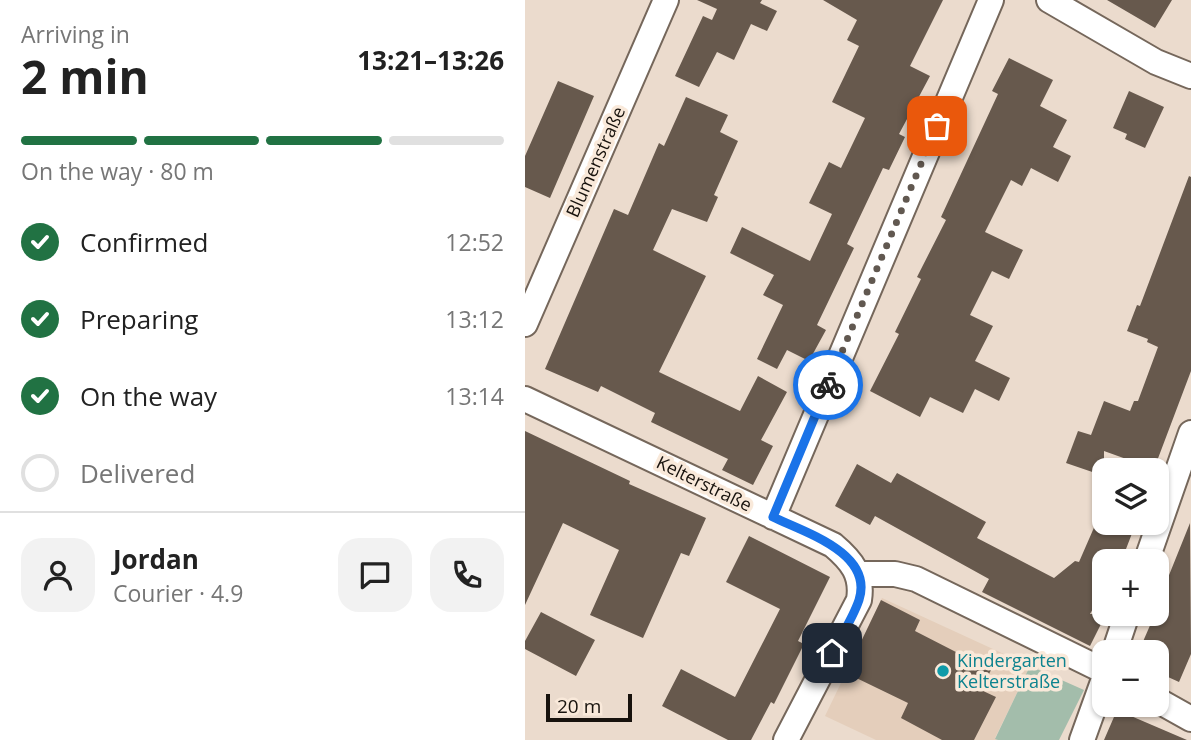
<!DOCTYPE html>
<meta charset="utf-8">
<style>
:root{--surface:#fff;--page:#f2f2f2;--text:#222;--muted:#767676;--line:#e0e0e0;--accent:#217243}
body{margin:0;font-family:"Open Sans",sans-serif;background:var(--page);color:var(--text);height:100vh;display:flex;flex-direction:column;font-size:26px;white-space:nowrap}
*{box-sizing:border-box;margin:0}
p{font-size:23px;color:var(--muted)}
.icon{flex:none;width:38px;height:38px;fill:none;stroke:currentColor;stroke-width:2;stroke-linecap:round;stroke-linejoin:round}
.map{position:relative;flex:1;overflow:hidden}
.panel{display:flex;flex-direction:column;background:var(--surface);width:525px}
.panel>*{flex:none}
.fabs{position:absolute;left:567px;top:458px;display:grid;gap:14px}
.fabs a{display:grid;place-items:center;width:77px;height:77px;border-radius:14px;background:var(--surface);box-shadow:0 2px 5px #0004;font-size:35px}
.scale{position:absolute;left:21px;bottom:18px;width:86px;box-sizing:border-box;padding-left:7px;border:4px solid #17120d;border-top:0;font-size:19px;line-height:24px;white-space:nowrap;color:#17120d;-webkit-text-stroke:5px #f9e9da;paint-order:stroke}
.pin{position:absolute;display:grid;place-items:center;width:60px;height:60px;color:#fff;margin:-30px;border-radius:14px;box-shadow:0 4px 10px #0006}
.courier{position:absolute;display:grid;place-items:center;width:70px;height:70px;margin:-35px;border:5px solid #1a73e8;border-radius:50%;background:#fff;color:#222;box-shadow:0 2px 9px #0007}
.overview em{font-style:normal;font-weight:700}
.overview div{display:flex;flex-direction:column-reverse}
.overview{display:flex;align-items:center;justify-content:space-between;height:119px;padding:0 21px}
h1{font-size:46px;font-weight:700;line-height:52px}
.bar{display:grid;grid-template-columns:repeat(4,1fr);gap:10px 7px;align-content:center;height:84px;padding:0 21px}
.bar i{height:9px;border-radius:5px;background:var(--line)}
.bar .current{background:var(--accent)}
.bar p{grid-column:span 4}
.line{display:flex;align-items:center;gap:18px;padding:0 21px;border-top:2px solid var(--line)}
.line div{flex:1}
.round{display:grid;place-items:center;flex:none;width:74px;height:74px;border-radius:21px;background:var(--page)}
ol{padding:0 21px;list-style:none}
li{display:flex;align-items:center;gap:21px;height:77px}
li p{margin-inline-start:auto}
li .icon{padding:7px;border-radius:50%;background:var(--accent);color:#fff;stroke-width:4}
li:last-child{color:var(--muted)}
li i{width:38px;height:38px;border:4px solid var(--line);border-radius:50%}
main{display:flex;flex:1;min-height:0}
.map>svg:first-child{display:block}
.built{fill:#e4cebb}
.green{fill:#a3bdab}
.building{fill:#67594d}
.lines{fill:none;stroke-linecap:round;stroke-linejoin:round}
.street-casing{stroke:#75675b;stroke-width:28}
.street{stroke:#fff;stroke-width:24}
.done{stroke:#615850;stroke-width:7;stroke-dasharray:0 12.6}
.route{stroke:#1a73e8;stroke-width:9}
.culture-dot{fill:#0f9aa8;stroke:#f9e9da;stroke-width:2.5}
.labels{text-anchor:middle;stroke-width:7;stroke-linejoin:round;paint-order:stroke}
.street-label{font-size:18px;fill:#17120d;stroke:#f9e9da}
.culture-label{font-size:18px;fill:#0d838f;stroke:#f9e9da;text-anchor:start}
</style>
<main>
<section class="panel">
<div class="overview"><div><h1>2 min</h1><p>Arriving in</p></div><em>13:21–13:26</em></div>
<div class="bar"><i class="current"></i><i class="current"></i><i class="current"></i><i></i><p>On the way · 80 m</p></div>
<ol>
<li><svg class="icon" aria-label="check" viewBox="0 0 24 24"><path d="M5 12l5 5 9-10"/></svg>Confirmed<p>12:52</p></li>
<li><svg class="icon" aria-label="check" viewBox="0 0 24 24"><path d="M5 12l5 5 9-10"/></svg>Preparing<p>13:12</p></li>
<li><svg class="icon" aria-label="check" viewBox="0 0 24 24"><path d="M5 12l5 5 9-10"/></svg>On the way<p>13:14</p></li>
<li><i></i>Delivered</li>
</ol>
<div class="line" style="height:126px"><a class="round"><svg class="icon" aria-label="person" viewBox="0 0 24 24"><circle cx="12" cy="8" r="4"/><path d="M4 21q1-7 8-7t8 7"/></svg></a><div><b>Jordan</b><p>Courier · 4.9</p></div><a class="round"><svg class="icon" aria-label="chat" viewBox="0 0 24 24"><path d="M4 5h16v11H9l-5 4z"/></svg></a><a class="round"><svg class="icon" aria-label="phone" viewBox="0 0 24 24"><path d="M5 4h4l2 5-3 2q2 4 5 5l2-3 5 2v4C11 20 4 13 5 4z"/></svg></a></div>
</section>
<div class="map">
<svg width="666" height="740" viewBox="0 0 666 740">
<rect width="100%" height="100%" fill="#ebdbcd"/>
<path class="built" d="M357,598l148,68 -35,72 3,2h-122l-51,-24z"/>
<path class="green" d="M505,666l54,24 -25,50h-61l-3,-1z"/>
<path class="building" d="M172,0h65l-2,3 17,8 -10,20 -16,-7 -17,36 -17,-8 -18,35 -24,-11 28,-60 9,4 5,-11z
M298,0h120l-33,66 20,10 -31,58 6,3 -16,33 -6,-2 -36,76 7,4 -37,77 9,5 -17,31 -22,-11 -10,19 -20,-10 26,-54 -20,-10 11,-20 -44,-22 12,-26 68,34 22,-47 -23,-11 20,-41 12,6 24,-50 -33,-16 27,-56 -12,-6 10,-20z
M582,0h65l-17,28z
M484,58l44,22 -13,26 27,14 -14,27 18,9 -13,26 -27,-14 -9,18 -11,-6 -26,52 38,18 -14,29 -17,-8 -22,44 23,11 -18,35 35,17 -11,23 -24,-12 -12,24 -33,-16 -10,20 -50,-26 29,-57 -4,-2 26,-53 -4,-2 29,-57 -5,-3 57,-123 -6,-3z
M33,81l36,15 -44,102 -25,-11v-31z
M604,91l35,16 -19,41 -20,-9 2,-5 -14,-6z
M161,97l42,18 -8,17 18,9 -24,54 4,2 -11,25 -35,-13 -19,41 53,26 -47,96 81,39 18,-35 29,16 -26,48 12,6 -20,39 -31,-15 6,-11 -77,-37 4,-9 -54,-27 -3,6 -53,-23 69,-160 14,6 31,-72 5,3z
M664,176l2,1v194l-37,98 -50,-18v25l-38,-13 12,-32 13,4 13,-34 26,10 4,-10h4l20,-54 -11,-5 1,-3 -21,-8 10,-26 3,1z
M0,431l105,50 -1,3 77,34 -17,38 -8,-3 -38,85 -53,-23 29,-65 -56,-27 -38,82z
M332,464l34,19 6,-10 89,49 -9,16 77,40 21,-17 4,1 17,-39h40l-15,39h-17v27l-14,25h16l-16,32 -108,-54 7,-13 -114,-63 -5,9 -35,-19z
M665,523l1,131 -12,28 -22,-10v-19h-19l17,-39h2v-9z
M224,536l81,41 -32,64 6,3 -30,60 -3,-2 -20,38h-23l-66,-34 19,-37 54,28 45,-88 -54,-27z
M356,600l39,20 -5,11 76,39 -10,20 15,7 -22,43h-32l-41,-22 7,-15 -62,-30z
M16,612l54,28 -19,36 -51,-27v-8z
M592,710l70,30h-83z"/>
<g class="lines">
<g class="street-casing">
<path id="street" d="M524,0l107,62 35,14
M0,324l141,-324
M0,399l308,146c19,16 30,30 26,55l-73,140
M248,517l218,-517
M621,562l45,-129
M334,574h36l21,5 188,92
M589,653l13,-39
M632,700l34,19
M557,740l22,-61"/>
</g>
<use href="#street" class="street"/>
</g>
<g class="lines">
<path class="done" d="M303,385l109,-259"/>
<path class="route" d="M303,385l-55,132c31,15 101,36 86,83 -6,18 -18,36 -27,53"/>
</g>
<circle class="culture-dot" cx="418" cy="671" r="7"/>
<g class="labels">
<g class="street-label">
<text transform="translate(71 162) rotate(-66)" y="6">Blumenstraße</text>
<text transform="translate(179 484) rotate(26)" y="6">Kelterstraße</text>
</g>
<g class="culture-label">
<text x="432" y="667">Kindergarten<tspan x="432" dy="21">Kelterstraße</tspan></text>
</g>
</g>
</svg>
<div class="fabs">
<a><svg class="icon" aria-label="layers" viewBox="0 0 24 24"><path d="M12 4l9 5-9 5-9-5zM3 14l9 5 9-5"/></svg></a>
<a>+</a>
<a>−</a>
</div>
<div class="scale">20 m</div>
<div class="pin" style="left:412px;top:126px;background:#ea580c"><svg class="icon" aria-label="bag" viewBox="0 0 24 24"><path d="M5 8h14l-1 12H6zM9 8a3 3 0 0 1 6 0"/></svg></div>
<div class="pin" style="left:307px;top:653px;background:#1f2937"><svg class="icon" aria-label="home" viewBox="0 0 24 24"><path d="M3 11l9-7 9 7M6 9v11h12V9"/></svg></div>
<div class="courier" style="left:303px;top:385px"><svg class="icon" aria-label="bike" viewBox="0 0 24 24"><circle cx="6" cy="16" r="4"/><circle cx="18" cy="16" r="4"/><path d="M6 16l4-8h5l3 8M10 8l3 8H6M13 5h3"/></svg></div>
</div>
</main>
